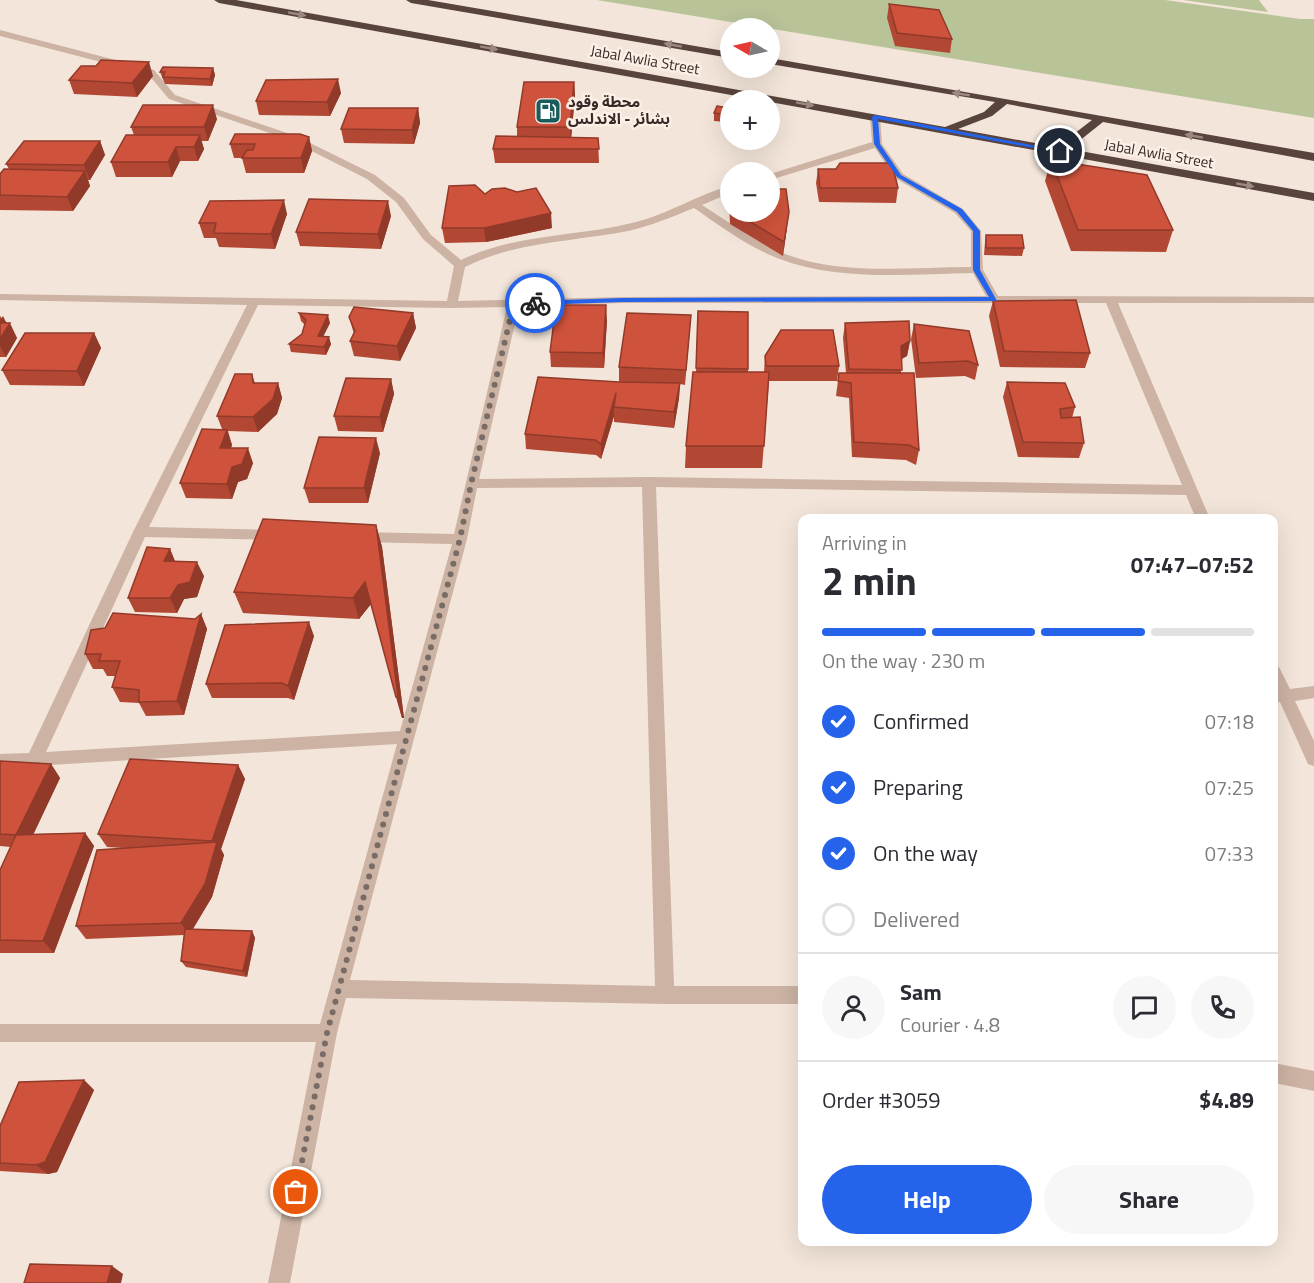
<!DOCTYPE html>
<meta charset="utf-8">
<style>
:root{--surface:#fff;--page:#f7f7f7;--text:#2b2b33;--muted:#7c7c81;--line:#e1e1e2;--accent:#2563eb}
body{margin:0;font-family:"Titillium Web","Noto Sans Arabic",sans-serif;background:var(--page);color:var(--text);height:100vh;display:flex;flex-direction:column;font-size:22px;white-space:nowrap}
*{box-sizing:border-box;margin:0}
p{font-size:20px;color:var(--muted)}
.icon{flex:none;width:33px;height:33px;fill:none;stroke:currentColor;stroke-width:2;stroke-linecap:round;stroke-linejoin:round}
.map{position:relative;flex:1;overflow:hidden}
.details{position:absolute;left:798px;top:514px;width:480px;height:732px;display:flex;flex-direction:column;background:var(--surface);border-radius:12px;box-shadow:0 6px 24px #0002}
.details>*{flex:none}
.needle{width:39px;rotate:279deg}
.controls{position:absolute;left:720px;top:18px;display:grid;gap:12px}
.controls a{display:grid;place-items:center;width:60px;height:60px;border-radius:50%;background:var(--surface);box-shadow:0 6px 24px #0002;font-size:30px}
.pin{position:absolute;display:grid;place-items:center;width:51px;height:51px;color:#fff;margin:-26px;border:3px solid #fff;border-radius:50%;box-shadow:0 2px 6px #0007}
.courier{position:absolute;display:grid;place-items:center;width:60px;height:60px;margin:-30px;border:4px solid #2563eb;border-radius:50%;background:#fff;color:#222;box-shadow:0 2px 8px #0007}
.headline em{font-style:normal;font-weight:700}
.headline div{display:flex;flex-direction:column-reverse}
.headline{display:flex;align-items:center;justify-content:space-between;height:102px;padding:0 24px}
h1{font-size:39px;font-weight:700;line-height:45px}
.bar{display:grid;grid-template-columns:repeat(4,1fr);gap:9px 6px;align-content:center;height:72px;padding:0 24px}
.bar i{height:8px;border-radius:4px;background:var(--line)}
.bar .on{background:var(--accent)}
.bar p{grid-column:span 4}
.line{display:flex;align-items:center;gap:15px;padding:0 24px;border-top:2px solid var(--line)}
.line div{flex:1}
.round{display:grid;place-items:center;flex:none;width:63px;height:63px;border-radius:32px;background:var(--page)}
ol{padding:0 24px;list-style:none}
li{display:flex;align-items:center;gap:18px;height:66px}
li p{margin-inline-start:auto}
li .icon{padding:6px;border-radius:50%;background:var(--accent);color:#fff;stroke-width:4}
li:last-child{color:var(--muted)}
li i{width:33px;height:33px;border:3px solid var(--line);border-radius:50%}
.primary-button{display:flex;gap:12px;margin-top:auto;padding:12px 24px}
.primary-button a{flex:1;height:69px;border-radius:36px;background:var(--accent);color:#fff;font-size:24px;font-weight:700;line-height:69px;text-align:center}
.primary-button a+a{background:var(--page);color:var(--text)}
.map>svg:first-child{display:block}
.green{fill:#b8c398}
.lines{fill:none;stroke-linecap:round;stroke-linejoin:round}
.street{fill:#ccb3a4;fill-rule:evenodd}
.highway{fill:#59433d;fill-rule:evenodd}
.wall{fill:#b24734}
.shaded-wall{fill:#913a2a}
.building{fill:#cf533c;stroke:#913a2a;stroke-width:1.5}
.oneway{fill:#9a8881}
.route{fill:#2563eb}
.done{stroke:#796b65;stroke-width:6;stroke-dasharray:0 10.8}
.labels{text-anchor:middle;stroke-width:5;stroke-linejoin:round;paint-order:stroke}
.far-street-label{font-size:15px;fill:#372a26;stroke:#fbefe6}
.far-poi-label{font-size:15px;font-weight:bold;fill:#372a26;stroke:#fbefe6;text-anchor:start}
</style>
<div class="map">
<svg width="1314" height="1283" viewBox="0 0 1314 1283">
<rect width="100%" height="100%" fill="#f3e5d9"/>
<path class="green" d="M597,0h568l135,19h14v99z
M1183,0h76l9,12z"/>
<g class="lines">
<path class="street" d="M0,30l154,40 21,25 121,41 79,39 29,23 27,37 30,25c54,-26 113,-23 171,-37 35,-8 64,-28 98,-37v7l-28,12c27,17 53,37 83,49 57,22 126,13 186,13v-36l-16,-18 -60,-35 -20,-30 -105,32v-6l102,-32 -2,-25 5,-3 5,3 2,27 21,30 60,35 18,22 2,39 15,26 316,1v6h-196l92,216h-14l-10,-24 -530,-8 18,499h128v18h-137l-319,-6 -9,35 -47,250h-22l48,-241h-316v-18h320l77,-280 -397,24v-14l29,-1 104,-221 114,-227 -247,-5v-6l447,7 7,-35 -31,-27 -27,-37 -29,-23 -77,-39 -121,-41 -21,-25 -148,-38zM694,208c26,18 53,38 83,50 61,24 132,16 196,15l13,23 -364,1 -164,4 7,-34c52,-26 107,-25 163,-36 22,-5 44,-14 66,-23zM622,303h484l76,182 -533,-8 -170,2 40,-173zM258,305l194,3 55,-1 -53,227 -95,-2 -7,5 7,5 93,2 -52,187 -354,21 99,-215 133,3 7,-5 -7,-5 -129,-3zM642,487l13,499 -305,-6 117,-441 10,-51z
M1274,665l5,2 11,22 24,-3v12l-19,3 19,40v25l-6,-2 -28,-62 -6,1z
M1274,1063l40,8v20l-40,-8z"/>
<path class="highway" d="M214,0h22l709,127 39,-15 11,-10 -225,-38v-6l544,95v8l-211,-39 -34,27 245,44v8l-544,-99v-2h-11l-540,-97zM1007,104l85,16 -35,27 -99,-18 34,-13z
M406,0h22l302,52v6l-319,-55z"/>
</g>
<path class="wall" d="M889,4l63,35 -2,14 -55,-7 -8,-28z
M213,68l2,7 -3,11 -47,-2 -5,-12z
M153,76l-16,21 -63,-3 -5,-14z
M574,82l1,13 -4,43h27l1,25h-104l-2,-14 24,-12v-10z
M341,93l-11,23 -71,-1 -3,-14z
M418,108l2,15 -6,21 -70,-1 -3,-14z
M714,113l15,2 -3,7 -12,-1z
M217,119l-9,22h-7l3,8 -6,12h-18l-8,16h-56l-5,-15 23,-27 -3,-8z
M309,137l3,14 -8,22h-58l-4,-15h-8l-4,-14z
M100,141l5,14 -15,25h-2l2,6 -17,25 -73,-1v-36l9,-5 -3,-5z
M1051,160l122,70 -7,22 -95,-1 -26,-70z
M818,169l80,19 -2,15 -77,-1 -3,-19z
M730,189v23h40l17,15 -4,29 -53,-32 -1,-21z
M485,194l67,34 -66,14 -41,1 -3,-15z
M287,214l-12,35 -56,-2 -3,-9h-12l-5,-15z
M391,216l-10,33 -81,-3 -4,-14z
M986,235l38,13 -2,8 -38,-1 1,-13z
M993,301l97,52 -5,15 -85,-1 -11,-51z
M698,311l50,1v60h16l1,-16 74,10 -2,15h-68l-7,87h-77l1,-22 10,-74z
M299,313l31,10 -7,13 8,8 -5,11 -35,-3 -2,-8 13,-10 3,-9 -4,-4z
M413,313l3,15 -16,33 -46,-5 -4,-15 4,-7 -5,-17z
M0,316l7,7 10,15 -11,19h-6z
M607,320l-3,48 -53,-1 -1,-15z
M845,323l65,18 -3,15 -6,3v14l18,77 -3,15 -10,-5 -54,-3 -3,-59 -13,-2 3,-23h7l-3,-35z
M914,324l64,41 -3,15 -10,-4 -49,2 -5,-39z
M690,330l-5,55 -5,-1 -1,14 -5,30 -60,-6v-6l-13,43 -5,-4 -70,-6 -1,-15 94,-52v-15z
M94,333l7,15 -17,38 -74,-1 -8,-15z
M252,374l3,9h23l4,15 -5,16 -19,18 -30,-1 4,14 -1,3 22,15 -6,16 -9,3 -6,17 -46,-1 -6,-15 42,-54 -5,-13z
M391,379l3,15 -11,38 -45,-1 -4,-15z
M1007,382l68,25 -3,11 12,25 -5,15 -61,-1 -15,-60z
M380,453l-12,50h-59l-5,-15z
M376,525l6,22 22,171h-2l-31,-114 -12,15 -116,-6 -9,-21z
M170,549l5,12 29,15 -7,21 -13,2 -7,14 -42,-1 -7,-14z
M201,614l6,15 -23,86 -38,1 -7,-13 -19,-1 -8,-15 4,-11h-9l-4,-7h-10l-8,-15 110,-35z
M314,636l-20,64 -6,-2h-76l-6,-14z
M0,761l51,3 9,14 -27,56 52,-1 9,13 -40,107h-54v-83l11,-23 -11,-1z
M238,765l7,14 -24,70 3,6 -12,42 -19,32 59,2 3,7 -8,39 -61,-10 -5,-6 3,-26 -98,4 -10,-13 47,-78 -16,-1 -9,-13z
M84,1080l10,10 -37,82 -9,2 -48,-3v-45z"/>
<path class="shaded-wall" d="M149,62l4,14 -16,21 -5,-14z
M213,68l2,7 -3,11 -2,-7z
M338,79l3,14 -11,23 -3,-14z
M574,82l1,13 -4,46 -1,-14z
M213,105l4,14 -9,22 -4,-14z
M418,108l2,15 -6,21 -2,-14z
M200,135l4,14 -6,12 -4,-14z
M309,137l3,14 -8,22 -3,-15z
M100,141l5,14 -15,25 -6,-15z
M176,147l4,14 -8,16 -4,-15z
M85,171l5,15 -17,25 -6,-14z
M284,200l3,14 -12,35 -4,-15z
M388,201l3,15 -10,33 -3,-15z
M789,212l-2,15 -4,29 1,-14z
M551,213l1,15 -66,14 -2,-14z
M606,305l1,15 -3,48 -1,-15z
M413,313l3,15 -16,33 -3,-15z
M328,315l2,8 -10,20 -2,-7z
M3,316l5,10 2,-3 7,15 -11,19 -6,-11v-25z
M94,333l7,15 -17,38 -7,-15z
M329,337l2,7 -5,11 -2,-8z
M910,341l-3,15 -9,5 3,-15z
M391,379l3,15 -11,38 -3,-15z
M278,383l4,15 -5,16 -19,18 -5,-15z
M680,383l-1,15 -5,30v-16z
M616,393l-2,14v9l-13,43v-15z
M227,430l5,15 -7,18 -5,-15z
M376,438l4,15 -12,50 -4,-15z
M248,448l5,15 -6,16 -9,3 -6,17 -5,-15 5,-17z
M376,525l6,22 22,171h-2l-6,-21z
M170,549l6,15 -12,-3z
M197,562l7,14 -7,21 -13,2 -7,14 -7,-15 8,-13z
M365,582l6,22 -12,15 -6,-21z
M201,614l6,15 -23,86 -7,-14z
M309,622l5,14 -20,64 -6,-14z
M51,764l9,14 -33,70 -11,-13z
M238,765l7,14 -24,70 3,6 -12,42 -23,38 -8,-12 35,-76 -4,-6z
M85,833l9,13 -40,107 -11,-12z
M252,931l3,7 -8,39 -4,-6z
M84,1080l10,10 -37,82 -9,2 -12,-9z
M112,1266l11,8 -2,9h-14z"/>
<path class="building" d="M889,4l50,6 13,29 -55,-6z
M101,60l48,2 -17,21 -63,-3 12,-14h15z
M163,67l50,1 -3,11 -47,-2 2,-5h-5z
M338,79l-11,23 -71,-1 10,-21z
M524,82h50l-4,45h-53z
M143,105h70l-9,22h-73z
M717,106l12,2 -2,7 -13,-2z
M349,108h69l-6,22 -71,-1z
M235,134h65l9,3 -8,21h-59l5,-8h6l2,-6h-25z
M126,135h74l-6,12h-18l-8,15h-57z
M496,136l102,2 1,11h-106z
M24,141h76l-16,24 -78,-1z
M1051,160l96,15 26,55h-95z
M840,163h52l6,25h-78l-2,-19h18z
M4,169l81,2 -18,26 -67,-2v-21z
M475,185l10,9 7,-5 13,-1 12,4 19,-4 15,25 -67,15h-42l7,-42z
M770,189h16l3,23 -5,30 -50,-30h36z
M309,199l79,2 -10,33 -82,-2z
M284,200l-13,34 -57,-1 2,-10h-17l11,-22z
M986,235h36l2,13h-38z
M1076,300l14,53 -86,-2 -11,-50z
M556,305h50l-3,48 -53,-1z
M354,307l59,6 -16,33 -47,-5 5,-10 -6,-14z
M698,311l50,1v57l-52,-1z
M299,313l29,2 -10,21 11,1 -5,10 -35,-3 13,-10 4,-14z
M627,313l64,2 -5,55 -67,-3z
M909,321l1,20 -9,5 1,24 -53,-1 -4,-46z
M0,323h10l-10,16z
M914,324l55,7 9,34 -10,-4 -49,2z
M781,330h52l6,36h-73l-1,-10z
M25,333h69l-17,38 -75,-1z
M693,372h76l-5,74h-78z
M839,373h75l5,77 -10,-5 -55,-3 -3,-59 -13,-2z
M235,374h17l1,9h25l-5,16 -20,18 -36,-1z
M538,377l81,5 61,1 -6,29 -60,-5 2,-14 -15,51 -6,-4 -70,-6z
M346,378l45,1 -11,38 -46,-1z
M1007,382l58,1 10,24 -15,2 1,9 19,-1 4,26 -61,-1z
M202,429l25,1 -7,18h28l-6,16 -10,3 -5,17 -47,-1z
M319,437l57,1 -12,50h-60z
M263,519l113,6 22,172h-2l-31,-115 -12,16 -119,-6z
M147,547l23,2 -6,12 33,1 -7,20 -12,3 -8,13h-42z
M113,613l82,6 6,-5 -24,87 -38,1v-12l-27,-3 8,-26h-21l2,-7h-16l6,-24 14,-2z
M309,622l-21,64 -6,-3 -76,1 19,-59z
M130,759l108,6 -26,76 -114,-7z
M0,761l51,3 -35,71 69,-2 -42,108 -43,-1v-70l16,-35 -16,-1z
M217,842l-12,42 -24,39 -105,3 21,-76z
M185,929l67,2 -9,40 -62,-10z
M84,1080l-39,82 -9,3 -36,-2v-37l19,-44z
M30,1264l82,2 -5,17h-83z"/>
<defs><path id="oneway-solid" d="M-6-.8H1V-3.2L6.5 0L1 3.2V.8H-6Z" transform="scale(1.5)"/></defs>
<g class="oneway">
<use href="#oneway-solid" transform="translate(297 14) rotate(10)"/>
<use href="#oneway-solid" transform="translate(673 45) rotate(-170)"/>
<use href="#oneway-solid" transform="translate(489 48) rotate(10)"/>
<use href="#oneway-solid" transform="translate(961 94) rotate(-171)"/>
<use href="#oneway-solid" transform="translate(805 104) rotate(10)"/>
<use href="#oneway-solid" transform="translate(1194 136) rotate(-170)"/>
<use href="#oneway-solid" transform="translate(1245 185) rotate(10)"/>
</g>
<path class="route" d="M875,115l188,36 -3,2 -182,-34 2,25 21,31 61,34 18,22v39l17,31 -375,1 -87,3 -4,-2 4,-2 87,-3 367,-1 -16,-27v-39l-16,-19 -60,-35 -23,-33 -2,-27z"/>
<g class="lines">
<path class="done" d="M296,1192l31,-159 133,-494 11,-55 43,-181h21"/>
</g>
<defs>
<g id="fuel-square" transform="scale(1.35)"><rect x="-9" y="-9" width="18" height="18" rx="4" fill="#195c5b" stroke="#fbefe6"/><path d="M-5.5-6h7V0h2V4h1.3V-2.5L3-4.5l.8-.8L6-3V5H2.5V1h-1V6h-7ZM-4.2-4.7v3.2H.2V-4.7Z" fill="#fff"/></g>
</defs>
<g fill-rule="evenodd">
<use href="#fuel-square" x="548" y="111"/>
</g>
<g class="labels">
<g class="far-street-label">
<text transform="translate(645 60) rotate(10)" y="5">Jabal Awlia Street</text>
<text transform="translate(1159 154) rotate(10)" y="5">Jabal Awlia Street</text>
</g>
<g class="far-poi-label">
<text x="568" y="107">محطة وقود<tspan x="568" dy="17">بشائر - الاندلس</tspan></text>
</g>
</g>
</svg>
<div class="controls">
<a><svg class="needle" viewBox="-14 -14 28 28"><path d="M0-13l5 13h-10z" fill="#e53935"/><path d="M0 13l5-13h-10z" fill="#7c7c81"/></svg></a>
<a>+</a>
<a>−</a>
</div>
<div class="pin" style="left:296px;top:1192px;background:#ea580c"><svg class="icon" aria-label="bag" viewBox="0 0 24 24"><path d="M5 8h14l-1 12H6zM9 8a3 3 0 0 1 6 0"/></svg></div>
<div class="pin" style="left:1060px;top:151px;background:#1f2937"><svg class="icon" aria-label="home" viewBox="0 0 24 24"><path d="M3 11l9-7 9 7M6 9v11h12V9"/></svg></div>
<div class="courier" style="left:535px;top:303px"><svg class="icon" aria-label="bike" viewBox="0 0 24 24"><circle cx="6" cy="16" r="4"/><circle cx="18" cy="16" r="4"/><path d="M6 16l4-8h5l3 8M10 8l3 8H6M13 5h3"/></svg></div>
<section class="details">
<div class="headline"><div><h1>2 min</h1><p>Arriving in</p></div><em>07:47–07:52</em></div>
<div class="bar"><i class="on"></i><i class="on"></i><i class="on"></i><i></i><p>On the way · 230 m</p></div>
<ol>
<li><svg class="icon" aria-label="check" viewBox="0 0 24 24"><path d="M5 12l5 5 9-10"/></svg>Confirmed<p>07:18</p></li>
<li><svg class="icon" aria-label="check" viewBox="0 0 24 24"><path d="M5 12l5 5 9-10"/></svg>Preparing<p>07:25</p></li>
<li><svg class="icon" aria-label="check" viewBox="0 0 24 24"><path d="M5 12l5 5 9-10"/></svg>On the way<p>07:33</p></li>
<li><i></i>Delivered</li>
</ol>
<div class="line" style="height:108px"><a class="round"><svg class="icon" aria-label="person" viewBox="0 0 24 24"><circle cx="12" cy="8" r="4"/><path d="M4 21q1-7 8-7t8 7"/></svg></a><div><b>Sam</b><p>Courier · 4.8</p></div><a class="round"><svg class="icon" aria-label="chat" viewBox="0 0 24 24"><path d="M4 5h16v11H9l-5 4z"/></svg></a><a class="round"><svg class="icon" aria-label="phone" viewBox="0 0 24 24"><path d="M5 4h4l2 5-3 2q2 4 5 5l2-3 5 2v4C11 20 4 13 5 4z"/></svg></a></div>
<div class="line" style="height:78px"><div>Order #3059</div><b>$4.89</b></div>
<div class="primary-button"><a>Help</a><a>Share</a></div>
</section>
</div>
